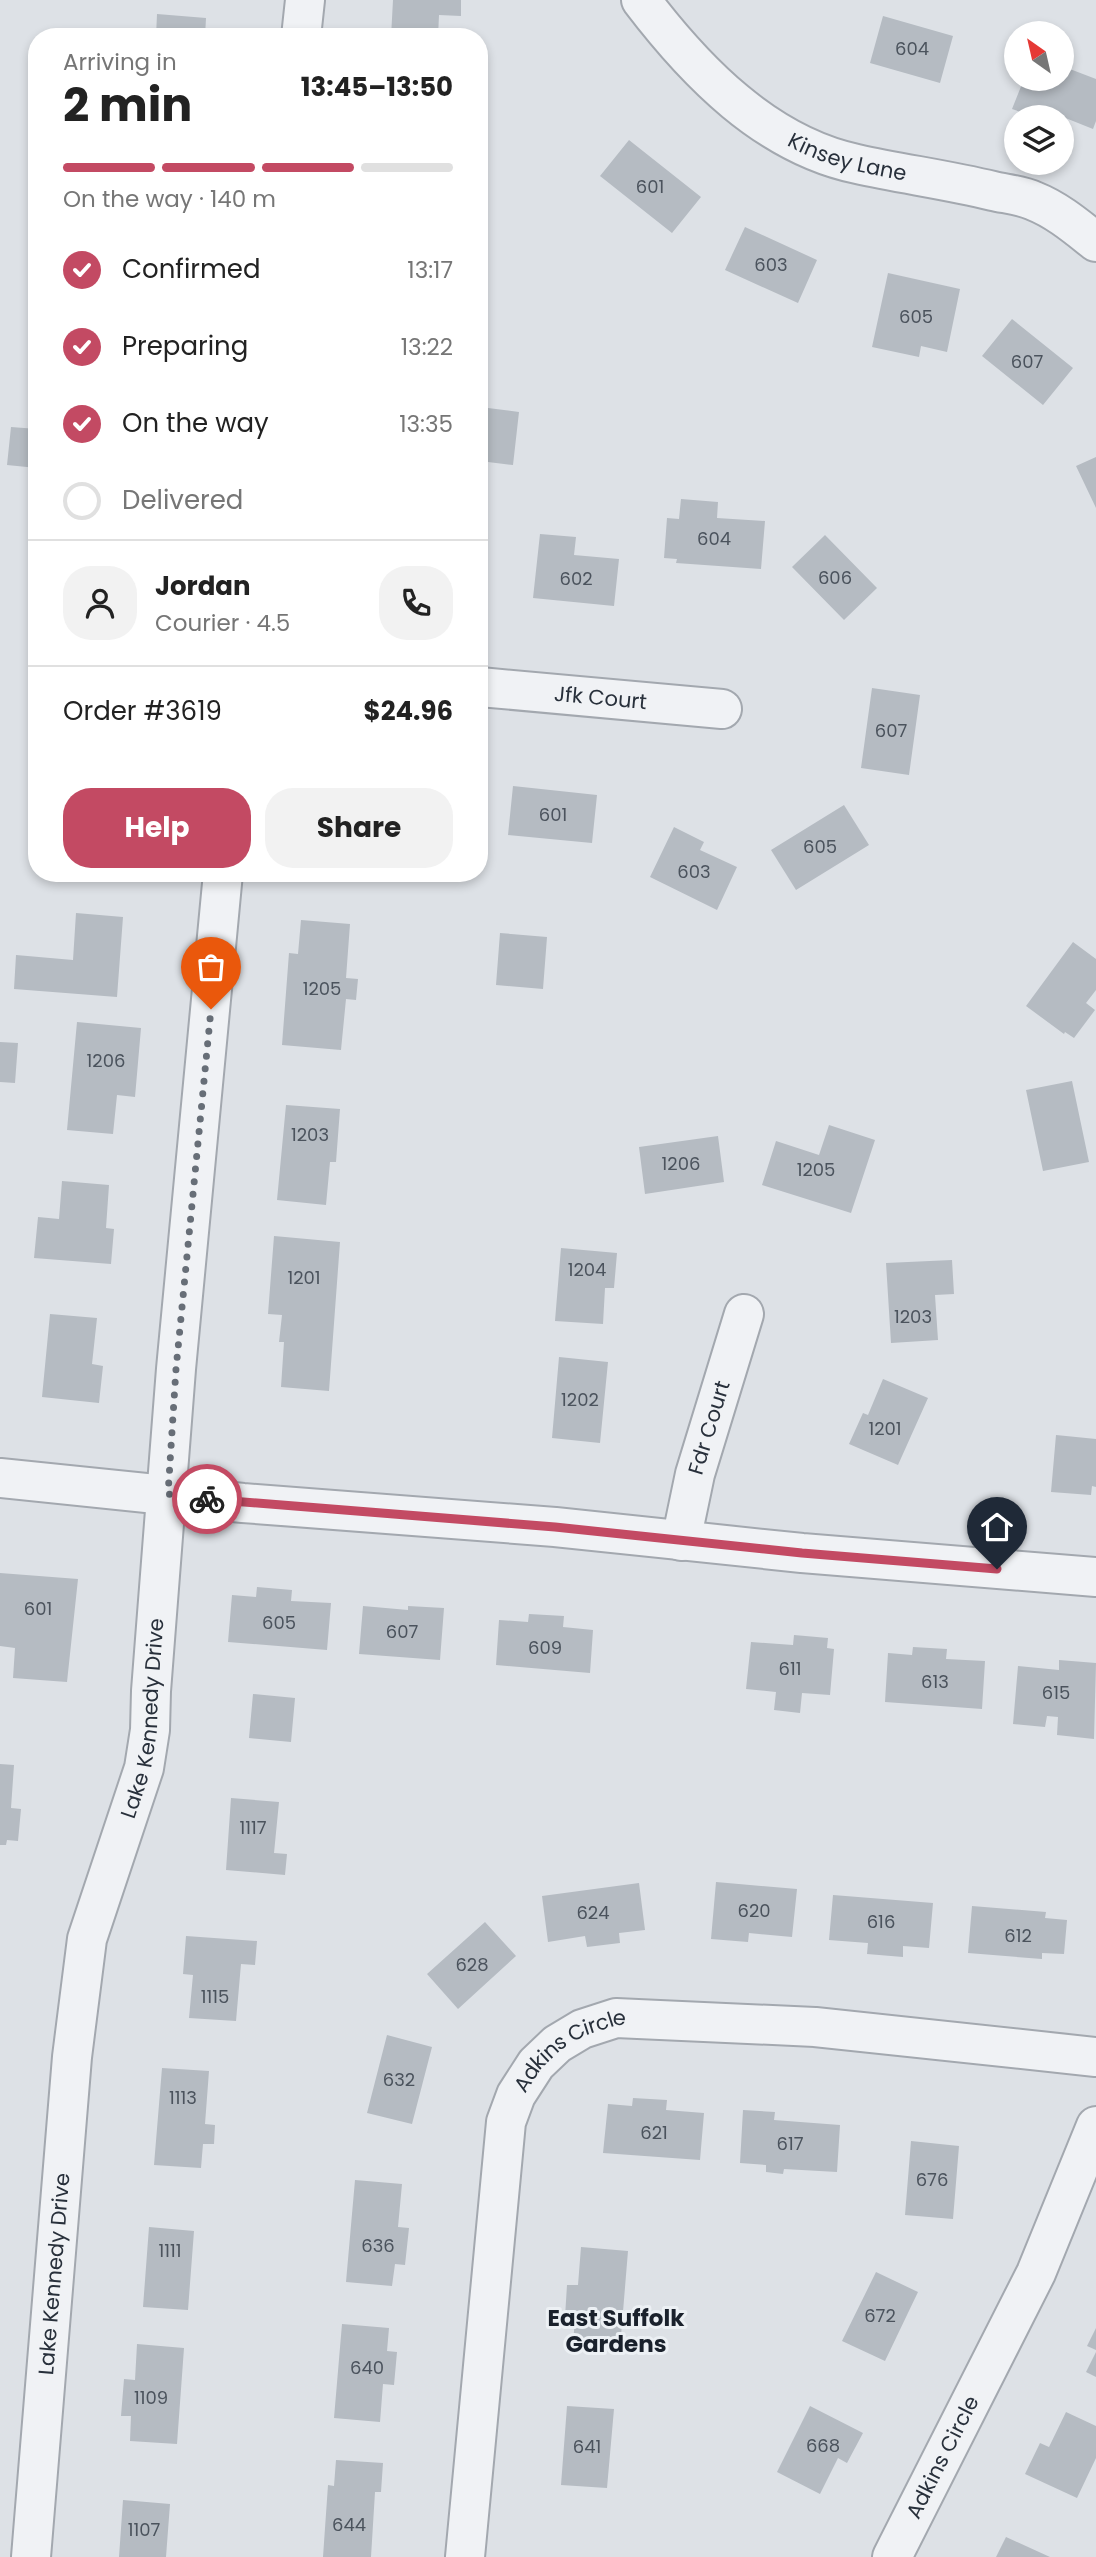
<!DOCTYPE html>
<meta charset="utf-8">
<style>
:root{--surface:#fff;--page:#f2f2f2;--text:#222;--muted:#767676;--line:#e0e0e0;--accent:#c34a63}
body{margin:0;font-family:Poppins,sans-serif;background:var(--page);color:var(--text);height:100vh;display:flex;flex-direction:column;font-size:26px;white-space:nowrap}
*{box-sizing:border-box;margin:0}
p{font-size:23px;color:var(--muted)}
.icon{flex:none;width:38px;height:38px;fill:none;stroke:currentColor;stroke-width:2;stroke-linecap:round;stroke-linejoin:round}
.map{position:relative;flex:1;overflow:hidden}
.sheet{position:absolute;left:28px;top:28px;width:460px;height:854px;display:flex;flex-direction:column;background:var(--surface);border-radius:28px;box-shadow:0 4px 10px #0003}
.sheet>*{flex:none}
.needle{width:46px;rotate:326deg}
.controls{position:absolute;left:1004px;top:21px;display:grid;gap:14px}
.controls a{display:grid;place-items:center;width:70px;height:70px;border-radius:50%;background:var(--surface);box-shadow:0 4px 10px #0003;font-size:35px}
.pin{position:absolute;display:grid;place-items:center;width:60px;height:60px;color:#fff;margin:-72px -30px;border-radius:50% 50% 50% 0;rotate:-45deg;box-shadow:0 0 7px #0007}
.pin .icon{rotate:45deg}
.courier{position:absolute;display:grid;place-items:center;width:70px;height:70px;margin:-35px;border:5px solid #c34a63;border-radius:50%;background:#fff;color:#222;box-shadow:0 2px 9px #0007}
.summary em{font-style:normal;font-weight:700}
.summary div{display:flex;flex-direction:column-reverse}
.summary{display:flex;align-items:center;justify-content:space-between;height:119px;padding:0 35px}
h1{font-size:46px;font-weight:700;line-height:52px}
.bar{display:grid;grid-template-columns:repeat(4,1fr);gap:10px 7px;align-content:center;height:84px;padding:0 35px}
.bar i{height:9px;border-radius:5px;background:var(--line)}
.bar .on{background:var(--accent)}
.bar p{grid-column:span 4}
.line{display:flex;align-items:center;gap:18px;padding:0 35px;border-top:2px solid var(--line)}
.line div{flex:1}
.round{display:grid;place-items:center;flex:none;width:74px;height:74px;border-radius:28px;background:var(--page)}
ol{padding:0 35px;list-style:none}
li{display:flex;align-items:center;gap:21px;height:77px}
li p{margin-inline-start:auto}
li .icon{padding:7px;border-radius:50%;background:var(--accent);color:#fff;stroke-width:4}
li:last-child{color:var(--muted)}
li i{width:38px;height:38px;border:4px solid var(--line);border-radius:50%}
.button{display:flex;gap:14px;margin-top:auto;padding:14px 35px}
.button a{flex:1;height:80px;border-radius:28px;background:var(--accent);color:#fff;font-size:28px;font-weight:700;line-height:80px;text-align:center}
.button a+a{background:var(--page);color:var(--text)}
.map>svg:first-child{display:block}
.building{fill:#b5bbc2}
.lines{fill:none;stroke-linecap:round;stroke-linejoin:round}
.street-casing{stroke:#a3a8af;stroke-width:42}
.street{stroke:#f0f2f5;stroke-width:38}
.done{stroke:#676e77;stroke-width:7;stroke-dasharray:0 12.6}
.route{stroke:#c34a63;stroke-width:9}
.labels{text-anchor:middle;stroke-width:6;stroke-linejoin:round;paint-order:stroke}
.number-label{font-size:18px;fill:#4b535d}
.street-label{font-size:21px;fill:#28303b;stroke:#ecf0f4}
.neighbourhood-label{font-size:23px;font-weight:bold;fill:#1a212c;stroke:#ecf0f4}
</style>
<div class="map">
<svg width="1096" height="2557" viewBox="0 0 1096 2557">
<rect width="100%" height="100%" fill="#dde1e6"/>
<path class="building" d="M393,0h68v16l-22,-1 -1,22h-47z
M157,14l49,4 -1,19h-49z
M883,16l70,20 -13,47 -70,-20z
M1062,66l34,13v42l-3,8 -40,-16 -2,4h-16l-23,-8 12,-30h38z
M629,140l72,57 -29,36 -72,-57z
M745,227l72,33 -19,43 -73,-33z
M888,273l72,16 -13,63 -26,-6 -2,11 -47,-10z
M1012,319l61,49 -30,37 -61,-49z
M480,407l39,5 -6,53 -33,-4z
M11,427l26,2v39l-30,-3z
M1096,457v51l-20,-42z
M681,499l37,3 -1,16 48,3 -4,48 -85,-6 1,-4 -13,-1 3,-40 12,1z
M540,534l36,3 -2,18 45,4 -5,47 -81,-8z
M825,535l52,53 -33,32 -52,-53z
M872,688l48,7 -11,80 -48,-7z
M513,786l84,9 -5,48 -84,-8z
M844,805l25,40 -73,45 -25,-40z
M674,827l30,15 -4,8 37,17 -20,43 -67,-33z
M76,913l47,4 -6,80 -103,-8 2,-34 57,5z
M301,920l49,4 -4,54 12,1 -2,21 -10,-1 -5,51 -59,-5 7,-92 9,1z
M500,933l47,4 -4,52 -47,-4z
M1073,942l23,17v31l-10,13 9,7 -21,28 -9,-6 -1,2 -38,-28z
M77,1022l64,6 -6,69 -18,-2 -4,39 -46,-4z
M0,1042l18,1 -3,40 -15,-1z
M1072,1081l17,81 -46,9 -17,-81z
M286,1105l54,4 -4,53h-6l-4,43 -49,-5z
M829,1125l46,15 -24,73 -89,-28 14,-44 43,14z
M718,1136l6,46 -79,12 -6,-47z
M62,1181l47,4 -3,43 8,1 -3,35 -77,-6 4,-41 21,2z
M274,1236l66,6 -11,149 -48,-4 3,-45h-5l3,-27 -14,-1z
M561,1248l56,5 -3,35h-9l-2,36 -48,-3z
M952,1260l2,34 -19,1 3,45 -47,3 -5,-80z
M50,1314l47,4 -5,46 11,2 -4,37 -57,-6z
M559,1357l49,5 -8,81 -48,-5z
M883,1379l45,19 -30,67 -49,-21 14,-31 5,2z
M1056,1435l40,4v48l-4,-1 -1,9 -40,-3z
M0,1573l78,6 -11,103 -54,-4 2,-30 -15,-2z
M257,1587l35,3 -1,11 40,2 -4,47 -99,-8 4,-47 24,2z
M363,1606l45,4v-4l36,2 -4,52 -81,-6z
M529,1614l35,2 -1,11 30,3 -3,43 -94,-8 3,-45 29,2z
M794,1635l34,3 -1,10 7,1 -4,46 -28,-2 -2,20 -26,-3 2,-18 -30,-3 5,-47 42,3z
M913,1647l34,2 -1,10 39,2 -3,48 -97,-7 3,-49 24,2z
M1059,1660l37,3 -2,76 -37,-4 1,-18 -11,-1 -2,11 -32,-3 5,-58 41,4z
M253,1694l42,4 -4,44 -42,-4z
M0,1764l14,1 -3,43 10,1 -3,32 -11,-1 -1,5h-6z
M231,1798l48,4 -5,51 13,1 -2,21 -59,-5z
M716,1882l81,7 -5,48 -43,-4 -1,9 -37,-3z
M639,1883l6,47 -26,3 1,10 -33,4 -2,-11 -37,6 -6,-46z
M833,1895l100,8 -4,45 -26,-2v11l-36,-3 1,-11 -39,-3z
M972,1906l74,6 -1,6 22,2 -3,34 -22,-1v6l-74,-6z
M485,1922l31,34 -58,53 -31,-35z
M186,1936l71,5 -2,24 -14,-1 -5,57 -47,-3 4,-43 -10,-1z
M387,2035l45,12 -20,77 -45,-11z
M162,2068l47,3 -4,53 10,1 -1,19h-11l-2,24 -47,-3z
M633,2098l34,2 -1,10 38,3 -4,47 -97,-7 5,-49 24,2z
M743,2110l32,2 -1,8 66,5 -3,47 -53,-3 -1,5 -17,-2v-7l-26,-2z
M911,2141l48,5 -6,73 -48,-4z
M355,2180l47,4 -4,43 11,1 -4,37 -10,-1 -3,22 -46,-4z
M149,2227l45,4 -6,79 -45,-3z
M581,2247l47,4 -8,97 -47,-4 2,-26 -10,-1 2,-32h11z
M876,2272l42,20 -33,69 -43,-20z
M342,2324l47,4 -2,23 10,1 -3,33 -11,-1 -3,38 -46,-4z
M1096,2328v22l-9,-4z
M137,2344l47,4 -7,96 -47,-3 1,-25h-10l3,-37 11,1z
M1096,2352v25l-10,-5z
M567,2406l47,3 -7,79 -46,-3z
M810,2406l53,27 -16,30 -9,-5 -18,36 -43,-22z
M1066,2412l30,14v32l-19,40 -52,-24 15,-31 9,4z
M336,2460l47,3 -2,29h-6l-4,65h-48l5,-72 6,1z
M123,2500l47,4 -4,53h-47z
M1006,2537l44,20h-54z"/>
<g class="lines">
<g class="street-casing">
<g id="street">
<path id="s1" d="M641,0c54,71 125,145 216,164 45,10 91,16 136,27 13,3 28,4 41,10 23,9 43,26 62,41"/>
<path d="M301,37l4,-37"/>
<path id="s2" d="M480,687l242,22"/>
<path d="M0,1478l243,25 312,24 247,26 294,24"/>
<path id="s3" d="M681,1541l14,-67 49,-160"/>
<path id="s4" d="M31,2557l41,-500 15,-118 57,-171 6,-38 1,-39 25,-322 47,-496"/>
<path id="s5" d="M465,2557l41,-435 10,-27 20,-31 21,-20 25,-15 34,-11 199,9 281,30"/>
<path id="s6" d="M892,2557l144,-284 60,-147"/>
</g>
</g>
<use href="#street" class="street"/>
</g>
<g class="lines">
<path class="done" d="M207,1499l-39,-5 8,-125 35,-360"/>
<path class="route" d="M207,1499l348,28 247,26 195,16"/>
</g>
<g class="labels">
<g class="number-label">
<text x="912" y="55">604</text>
<text x="650" y="193">601</text>
<text x="771" y="271">603</text>
<text x="916" y="323">605</text>
<text x="1027" y="368">607</text>
<text x="714" y="545">604</text>
<text x="835" y="584">606</text>
<text x="576" y="585">602</text>
<text x="891" y="737">607</text>
<text x="553" y="821">601</text>
<text x="820" y="853">605</text>
<text x="694" y="878">603</text>
<text x="322" y="995">1205</text>
<text x="106" y="1067">1206</text>
<text x="310" y="1141">1203</text>
<text x="681" y="1170">1206</text>
<text x="816" y="1176">1205</text>
<text x="587" y="1276">1204</text>
<text x="304" y="1284">1201</text>
<text x="913" y="1323">1203</text>
<text x="580" y="1406">1202</text>
<text x="885" y="1435">1201</text>
<text x="38" y="1615">601</text>
<text x="279" y="1629">605</text>
<text x="402" y="1638">607</text>
<text x="545" y="1654">609</text>
<text x="790" y="1675">611</text>
<text x="935" y="1688">613</text>
<text x="1056" y="1699">615</text>
<text x="253" y="1834">1117</text>
<text x="754" y="1917">620</text>
<text x="593" y="1919">624</text>
<text x="881" y="1928">616</text>
<text x="1018" y="1942">612</text>
<text x="472" y="1971">628</text>
<text x="215" y="2003">1115</text>
<text x="399" y="2086">632</text>
<text x="183" y="2104">1113</text>
<text x="654" y="2139">621</text>
<text x="790" y="2150">617</text>
<text x="932" y="2186">676</text>
<text x="378" y="2252">636</text>
<text x="170" y="2257">1111</text>
<text x="880" y="2322">672</text>
<text x="367" y="2374">640</text>
<text x="151" y="2404">1109</text>
<text x="823" y="2452">668</text>
<text x="587" y="2453">641</text>
<text x="349" y="2531">644</text>
<text x="144" y="2536">1107</text>
</g>
<g class="street-label">
<text dy="7" stroke="none"><textPath href="#s1" startOffset="266">Kinsey Lane</textPath></text>
<text dy="7" stroke="none"><textPath href="#s2" startOffset="121">Jfk Court</textPath></text>
<text dy="7" stroke="none"><textPath href="#s3" startOffset="117">Fdr Court</textPath></text>
<text dy="7" stroke="none"><textPath href="#s4" startOffset="850">Lake Kennedy Drive</textPath></text>
<text dy="7" stroke="none"><textPath href="#s5" startOffset="539">Adkins Circle</textPath></text>
<text dy="7" stroke="none"><textPath href="#s4" startOffset="284">Lake Kennedy Drive</textPath></text>
<text dy="7" stroke="none"><textPath href="#s6" startOffset="112">Adkins Circle</textPath></text>
</g>
<g class="neighbourhood-label">
<text x="616" y="2326">East Suffolk<tspan x="616" dy="26">Gardens</tspan></text>
</g>
</g>
</svg>
<div class="controls">
<a><svg class="needle" viewBox="-14 -14 28 28"><path d="M0-13l5 13h-10z" fill="#e53935"/><path d="M0 13l5-13h-10z" fill="#767676"/></svg></a>
<a><svg class="icon" aria-label="layers" viewBox="0 0 24 24"><path d="M12 4l9 5-9 5-9-5zM3 14l9 5 9-5"/></svg></a>
</div>
<div class="pin" style="left:211px;top:1009px;background:#ea580c"><svg class="icon" aria-label="bag" viewBox="0 0 24 24"><path d="M5 8h14l-1 12H6zM9 8a3 3 0 0 1 6 0"/></svg></div>
<div class="pin" style="left:997px;top:1569px;background:#1f2937"><svg class="icon" aria-label="home" viewBox="0 0 24 24"><path d="M3 11l9-7 9 7M6 9v11h12V9"/></svg></div>
<div class="courier" style="left:207px;top:1499px"><svg class="icon" aria-label="bike" viewBox="0 0 24 24"><circle cx="6" cy="16" r="4"/><circle cx="18" cy="16" r="4"/><path d="M6 16l4-8h5l3 8M10 8l3 8H6M13 5h3"/></svg></div>
<section class="sheet">
<div class="summary"><div><h1>2 min</h1><p>Arriving in</p></div><em>13:45–13:50</em></div>
<div class="bar"><i class="on"></i><i class="on"></i><i class="on"></i><i></i><p>On the way · 140 m</p></div>
<ol>
<li><svg class="icon" aria-label="check" viewBox="0 0 24 24"><path d="M5 12l5 5 9-10"/></svg>Confirmed<p>13:17</p></li>
<li><svg class="icon" aria-label="check" viewBox="0 0 24 24"><path d="M5 12l5 5 9-10"/></svg>Preparing<p>13:22</p></li>
<li><svg class="icon" aria-label="check" viewBox="0 0 24 24"><path d="M5 12l5 5 9-10"/></svg>On the way<p>13:35</p></li>
<li><i></i>Delivered</li>
</ol>
<div class="line" style="height:126px"><a class="round"><svg class="icon" aria-label="person" viewBox="0 0 24 24"><circle cx="12" cy="8" r="4"/><path d="M4 21q1-7 8-7t8 7"/></svg></a><div><b>Jordan</b><p>Courier · 4.5</p></div><a class="round"><svg class="icon" aria-label="phone" viewBox="0 0 24 24"><path d="M5 4h4l2 5-3 2q2 4 5 5l2-3 5 2v4C11 20 4 13 5 4z"/></svg></a></div>
<div class="line" style="height:91px"><div>Order #3619</div><b>$24.96</b></div>
<div class="button"><a>Help</a><a>Share</a></div>
</section>
</div>
